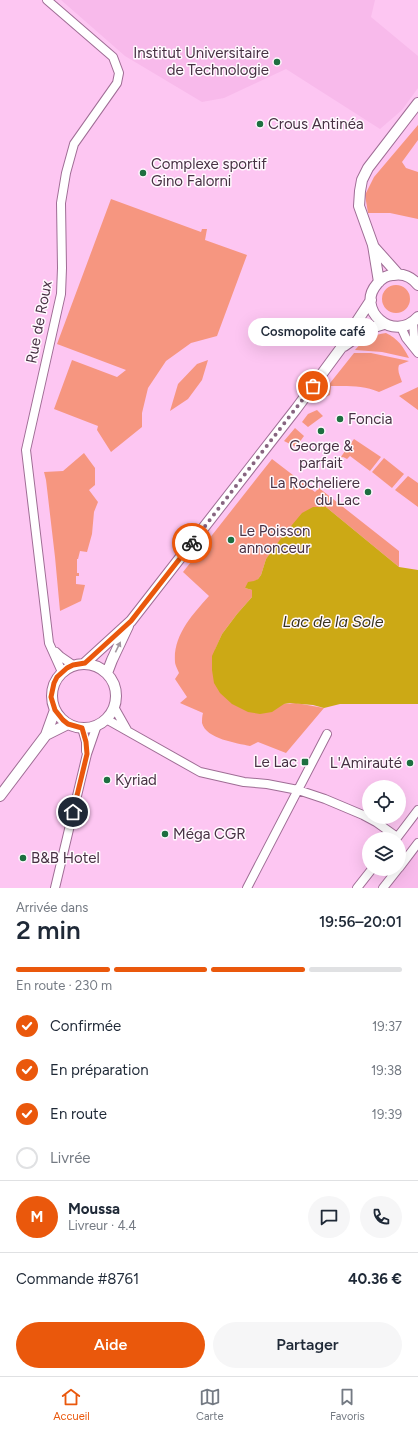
<!DOCTYPE html>
<html lang="fr">
<meta charset="utf-8">
<style>
:root{--surface:#fff;--page:#f6f6f7;--text:#1f2937;--muted:#747a83;--line:#e0e1e3;--accent:#ea580c}
body{margin:0;font-family:Figtree,sans-serif;background:var(--page);color:var(--text);height:100vh;display:flex;flex-direction:column;font-size:15px;white-space:nowrap}
*{box-sizing:border-box;margin:0}
p{font-size:13px;color:var(--muted)}
.icon{flex:none;width:22px;height:22px;fill:none;stroke:currentColor;stroke-width:2;stroke-linecap:round;stroke-linejoin:round}
.map{position:relative;height:888px;overflow:hidden}
.drawer{display:flex;flex-direction:column;background:var(--surface);flex:1}
.drawer>*{flex:none}
.buttons{position:absolute;left:362px;top:780px;display:grid;gap:8px}
.buttons a{display:grid;place-items:center;width:44px;height:44px;border-radius:50%;background:var(--surface);box-shadow:0 4px 16px #0002;font-size:20px}
.pin{position:absolute;display:grid;place-items:center;width:34px;height:34px;color:#fff;margin:-17px;border:2px solid #fff;border-radius:50%;box-shadow:0 1px 4px #0007}
.courier{position:absolute;display:grid;place-items:center;width:40px;height:40px;margin:-20px;border:3px solid #ea580c;border-radius:50%;background:#fff;color:#222;box-shadow:0 1px 5px #0007}
.bubble{position:absolute;height:28px;border-radius:14px;background:var(--surface);box-shadow:0 4px 16px #0002;font-size:13px;font-weight:600;line-height:28px;text-align:center}
.headline em{font-style:normal;font-weight:600}
.headline div{display:flex;flex-direction:column-reverse}
.headline{display:flex;align-items:center;justify-content:space-between;height:68px;padding:0 16px}
h1{font-size:26px;font-weight:600;line-height:30px}
.bar{display:grid;grid-template-columns:repeat(4,1fr);gap:6px 4px;align-content:center;height:48px;padding:0 16px}
.bar i{height:5px;border-radius:3px;background:var(--line)}
.bar .selected{background:var(--accent)}
.bar p{grid-column:span 4}
.line{display:flex;align-items:center;gap:10px;padding:0 16px;border-top:1px solid var(--line)}
.line div{flex:1}
.round{display:grid;place-items:center;flex:none;width:42px;height:42px;border-radius:21px;background:var(--page)}
ol{padding:0 16px;list-style:none}
li{display:flex;align-items:center;gap:12px;height:44px}
li p{margin-inline-start:auto}
li .icon{padding:4px;border-radius:50%;background:var(--accent);color:#fff;stroke-width:4}
li:last-child{color:var(--muted)}
li i{width:22px;height:22px;border:2px solid var(--line);border-radius:50%}
.button{display:flex;gap:8px;margin-top:auto;padding:8px 16px}
.button a{flex:1;height:46px;border-radius:24px;background:var(--accent);color:#fff;font-size:16px;font-weight:600;line-height:46px;text-align:center}
.button a+a{background:var(--page);color:var(--text)}
.dock{display:flex;justify-content:space-around;align-items:center;height:56px;border-top:1px solid var(--line);background:var(--surface);font-size:11px;color:var(--muted)}
.dock a{display:grid;justify-items:center;gap:2px}
.dock .selected{color:var(--accent)}
.map>svg:first-child{display:block}
.built{fill:#f8baeb}
.green{fill:#f69680}
.water{fill:#cca915}
.lines{fill:none;stroke-linecap:round;stroke-linejoin:round}
.minor-casing{stroke:#9f6d95;stroke-width:10}
.tertiary-casing{stroke:#9f6d95;stroke-width:12}
.minor{stroke:#fff;stroke-width:8}
.tertiary{stroke:#fff;stroke-width:10}
.oneway{fill:#a398a1}
.done{stroke:#876580;stroke-width:4;stroke-dasharray:0 7.2}
.route{stroke:#ea580c;stroke-width:5}
.poi-dot{fill:#1d6f40;stroke:#fff9fe;stroke-width:1.5}
.labels{text-anchor:middle;stroke-width:3;stroke-linejoin:round;paint-order:stroke}
.poi-label{font-size:15px;fill:#473143;stroke:#fff9fe;text-anchor:start}
.street-label{font-size:15px;fill:#473143;stroke:#fff9fe}
.water-label{font-size:16px;font-style:italic;fill:#39331e;stroke:#fff9fe}
</style>
<div class="map">
<svg width="418" height="888" viewBox="0 0 418 888">
<rect width="100%" height="100%" fill="#fdc6f2"/>
<path class="built" d="M61,0h314l-4,17 47,39v32l-16,22 -22,19 -94,-60 -62,29 -22,4 -77,-46z
M418,850v38h-30z"/>
<path class="green" d="M418,125v15l-16,22 4,6 12,4v47l-28,-6h-22l-3,-18 9,-18z
M111,199l90,33 1,-3h5l-2,11 42,15 -30,81 -26,7 -25,18 -18,27 -6,25v14l-31,25 -14,-22 1,-4 -44,-17 18,-49 45,17 9,-7 -69,-26z
M382 299a14 14 0 1 1 28 0a14 14 0 1 1-28 0Z
M386,333c12,6 17,13 23,25l-27,-6 -27,-2c7,-9 19,-16 31,-17z
M354,353h17l38,8 -10,4c-2,6 1,11 3,17l-23,10c-16,-7 -31,-6 -48,-6l-1,9 -15,7z
M208,360l-6,20 -14,19 -18,12 8,-27 19,-20z
M418,387v23l-19,-14z
M317,410l6,6 -15,11 -6,-5 6,-8z
M295,428l9,8 -8,11 -12,-6z
M354,439l27,18 -11,14 -20,-15 -3,3 -4,-2 -3,1z
M84,453l11,15v17l-6,5 9,12 -4,10 -2,22 -5,18 -7,-1 -2,8h-1v14h2v3h-3v8l9,1 -4,16 -21,10 -5,-54 -9,-77 -2,-8 19,-1z
M384,458l20,16 -12,14 -20,-16z
M272,459l43,33 4,-4 80,63v16l-73,-60 -34,19 -3,3 -23,30 -5,16 -3,4 -13,9 7,2v7l-15,17 -15,20 -7,16 69,54 12,-1 28,5 -38,45 -28,-11 -8,4c-13,-3 -44,-7 -48,-23 0,-3 0,-7 1,-10l-23,-10 7,-6 -12,-18 4,-6c-1,-3 -4,-8 -4,-11 -2,-27 18,-48 34,-66l-26,-24z
M408,476l10,7v24l-23,-17z"/>
<path class="water" d="M313,507h13l73,60 19,3v134h-78l-16,4 -11,-3 -23,-2 -6,1 -12,8 -12,2 -12,-2 -16,-8 -12,-11 -6,-10 -2,-13v-14l10,-22 15,-20 15,-17v-7l-7,-2 3,-6 6,-1 4,-2 3,-4 5,-16 16,-22 20,-24z"/>
<g class="lines">
<g class="minor-casing">
<path id="minor" d="M47,0l66,57 6,16 -2,10 -43,61 -8,29 -5,30 1,65 -1,26 -35,156 23,193 13,29
M413,322l1,15 3,13
M401,327l5,11 12,15
M56,652l4,4 13,9
M114,707l13,23
M106,719l94,53 44,10 23,2 31,6 27,9 38,16 13,7 21,15
M82,728l4,14v9
M396,839l22,-29
M399,868l19,-25
M55,888l32,-134 10,-29
M247,888l80,-154
M357,888l15,-19
M383,888l15,-19"/>
</g>
<g class="tertiary-casing">
<path id="tertiary" d="M373,246l25,28
M379,282l-6,-37 -14,-39 1,-15 2,-11 6,-12 50,-65
M418,285c-6,-8 -15,-12 -25,-10 -6,0 -12,4 -16,9 -22,25 16,60 41,33
M344,346l24,-17 16,-5
M85,663l46,-42 165,-212 45,-61 9,-16 21,-32
M52 696a32 32 0 1 1 64 0a32 32 0 1 1-64 0Z
M107,673l5,-13 16,-34
M46,735l22,-11
M0,796l46,-61 9,-25"/>
</g>
<use href="#minor" class="minor"/>
<use href="#tertiary" class="tertiary"/>
</g>
<defs><path id="oneway-solid" d="M-6-.8H1V-3.2L6.5 0L1 3.2V.8H-6Z"/></defs>
<use class="oneway" href="#oneway-solid" transform="translate(118 647) rotate(-64)"/>
<g class="lines">
<path class="done" d="M192,543l121,-157"/>
<path class="route" d="M73,812l14,-58 -1,-12 -4,-14 -14,-4 -5,-4 -8,-10 -4,-13 3,-14 3,-6 10,-9 6,-3 12,-2 46,-42 61,-78"/>
</g>
<g class="poi-dot">
<circle cx="277" cy="62" r="4"/>
<circle cx="260" cy="124" r="4"/>
<circle cx="143" cy="173" r="4"/>
<circle cx="340" cy="419" r="4"/>
<circle cx="321" cy="431" r="4"/>
<circle cx="368" cy="492" r="4"/>
<circle cx="231" cy="540" r="4"/>
<rect x="301" y="758" width="8" height="8" rx="2"/>
<circle cx="410" cy="763" r="4"/>
<circle cx="107" cy="780" r="4"/>
<circle cx="165" cy="834" r="4"/>
<circle cx="23" cy="858" r="4"/>
</g>
<g class="labels">
<g class="poi-label">
<text x="269" y="58" text-anchor="end">Institut Universitaire<tspan x="269" dy="17">de Technologie</tspan></text>
<text x="268" y="129">Crous Antinéa</text>
<text x="151" y="169">Complexe sportif<tspan x="151" dy="17">Gino Falorni</tspan></text>
<text x="348" y="424">Foncia</text>
<text x="321" y="451" text-anchor="middle">George &amp;<tspan x="321" dy="17">parfait</tspan></text>
<text x="360" y="488" text-anchor="end">La Rocheliere<tspan x="360" dy="17">du Lac</tspan></text>
<text x="239" y="536">Le Poisson<tspan x="239" dy="17">annonceur</tspan></text>
<text x="297" y="767" text-anchor="end">Le Lac</text>
<text x="402" y="768" text-anchor="end">L'Amirauté</text>
<text x="115" y="785">Kyriad</text>
<text x="173" y="839">Méga CGR</text>
<text x="31" y="863">B&amp;B Hotel</text>
</g>
<g class="street-label">
<text transform="translate(39 322) rotate(-79)" y="5">Rue de Roux</text>
</g>
<g class="water-label">
<text x="333" y="627">Lac de la Sole</text>
</g>
</g>
</svg>
<div class="buttons">
<a><svg class="icon" aria-label="locate" viewBox="0 0 24 24"><circle cx="12" cy="12" r="6"/><path d="M12 2v4M12 18v4M2 12h4M18 12h4"/></svg></a>
<a><svg class="icon" aria-label="layers" viewBox="0 0 24 24"><path d="M12 4l9 5-9 5-9-5zM3 14l9 5 9-5"/></svg></a>
</div>
<div class="pin" style="left:313px;top:386px;background:#ea580c"><svg class="icon" aria-label="bag" viewBox="0 0 24 24"><path d="M5 8h14l-1 12H6zM9 8a3 3 0 0 1 6 0"/></svg></div>
<div class="pin" style="left:73px;top:812px;background:#1f2937"><svg class="icon" aria-label="home" viewBox="0 0 24 24"><path d="M3 11l9-7 9 7M6 9v11h12V9"/></svg></div>
<div class="courier" style="left:192px;top:543px"><svg class="icon" aria-label="bike" viewBox="0 0 24 24"><circle cx="6" cy="16" r="4"/><circle cx="18" cy="16" r="4"/><path d="M6 16l4-8h5l3 8M10 8l3 8H6M13 5h3"/></svg></div>
<div class="bubble" style="left:248px;top:318px;width:130px">Cosmopolite café</div>
</div>
<section class="drawer">
<div class="headline"><div><h1>2 min</h1><p>Arrivée dans</p></div><em>19:56–20:01</em></div>
<div class="bar"><i class="selected"></i><i class="selected"></i><i class="selected"></i><i></i><p>En route · 230 m</p></div>
<ol>
<li><svg class="icon" aria-label="check" viewBox="0 0 24 24"><path d="M5 12l5 5 9-10"/></svg>Confirmée<p>19:37</p></li>
<li><svg class="icon" aria-label="check" viewBox="0 0 24 24"><path d="M5 12l5 5 9-10"/></svg>En préparation<p>19:38</p></li>
<li><svg class="icon" aria-label="check" viewBox="0 0 24 24"><path d="M5 12l5 5 9-10"/></svg>En route<p>19:39</p></li>
<li><i></i>Livrée</li>
</ol>
<div class="line" style="height:72px"><b class="round" style="background:var(--accent);color:#fff">M</b><div><b>Moussa</b><p>Livreur · 4.4</p></div><a class="round"><svg class="icon" aria-label="chat" viewBox="0 0 24 24"><path d="M4 5h16v11H9l-5 4z"/></svg></a><a class="round"><svg class="icon" aria-label="phone" viewBox="0 0 24 24"><path d="M5 4h4l2 5-3 2q2 4 5 5l2-3 5 2v4C11 20 4 13 5 4z"/></svg></a></div>
<div class="line" style="height:52px"><div>Commande #8761</div><b>40.36 €</b></div>
<div class="button"><a>Aide</a><a>Partager</a></div>
</section>
<nav class="dock">
<a class="selected"><svg class="icon" aria-label="home" viewBox="0 0 24 24"><path d="M3 11l9-7 9 7M6 9v11h12V9"/></svg>Accueil</a>
<a><svg class="icon" aria-label="map" viewBox="0 0 24 24"><path d="M3 6l6-2 6 2 6-2v14l-6 2-6-2-6 2zM9 4v14M15 6v14"/></svg>Carte</a>
<a><svg class="icon" aria-label="saved" viewBox="0 0 24 24"><path d="M7 4h10v16l-5-4-5 4z"/></svg>Favoris</a>
</nav>
